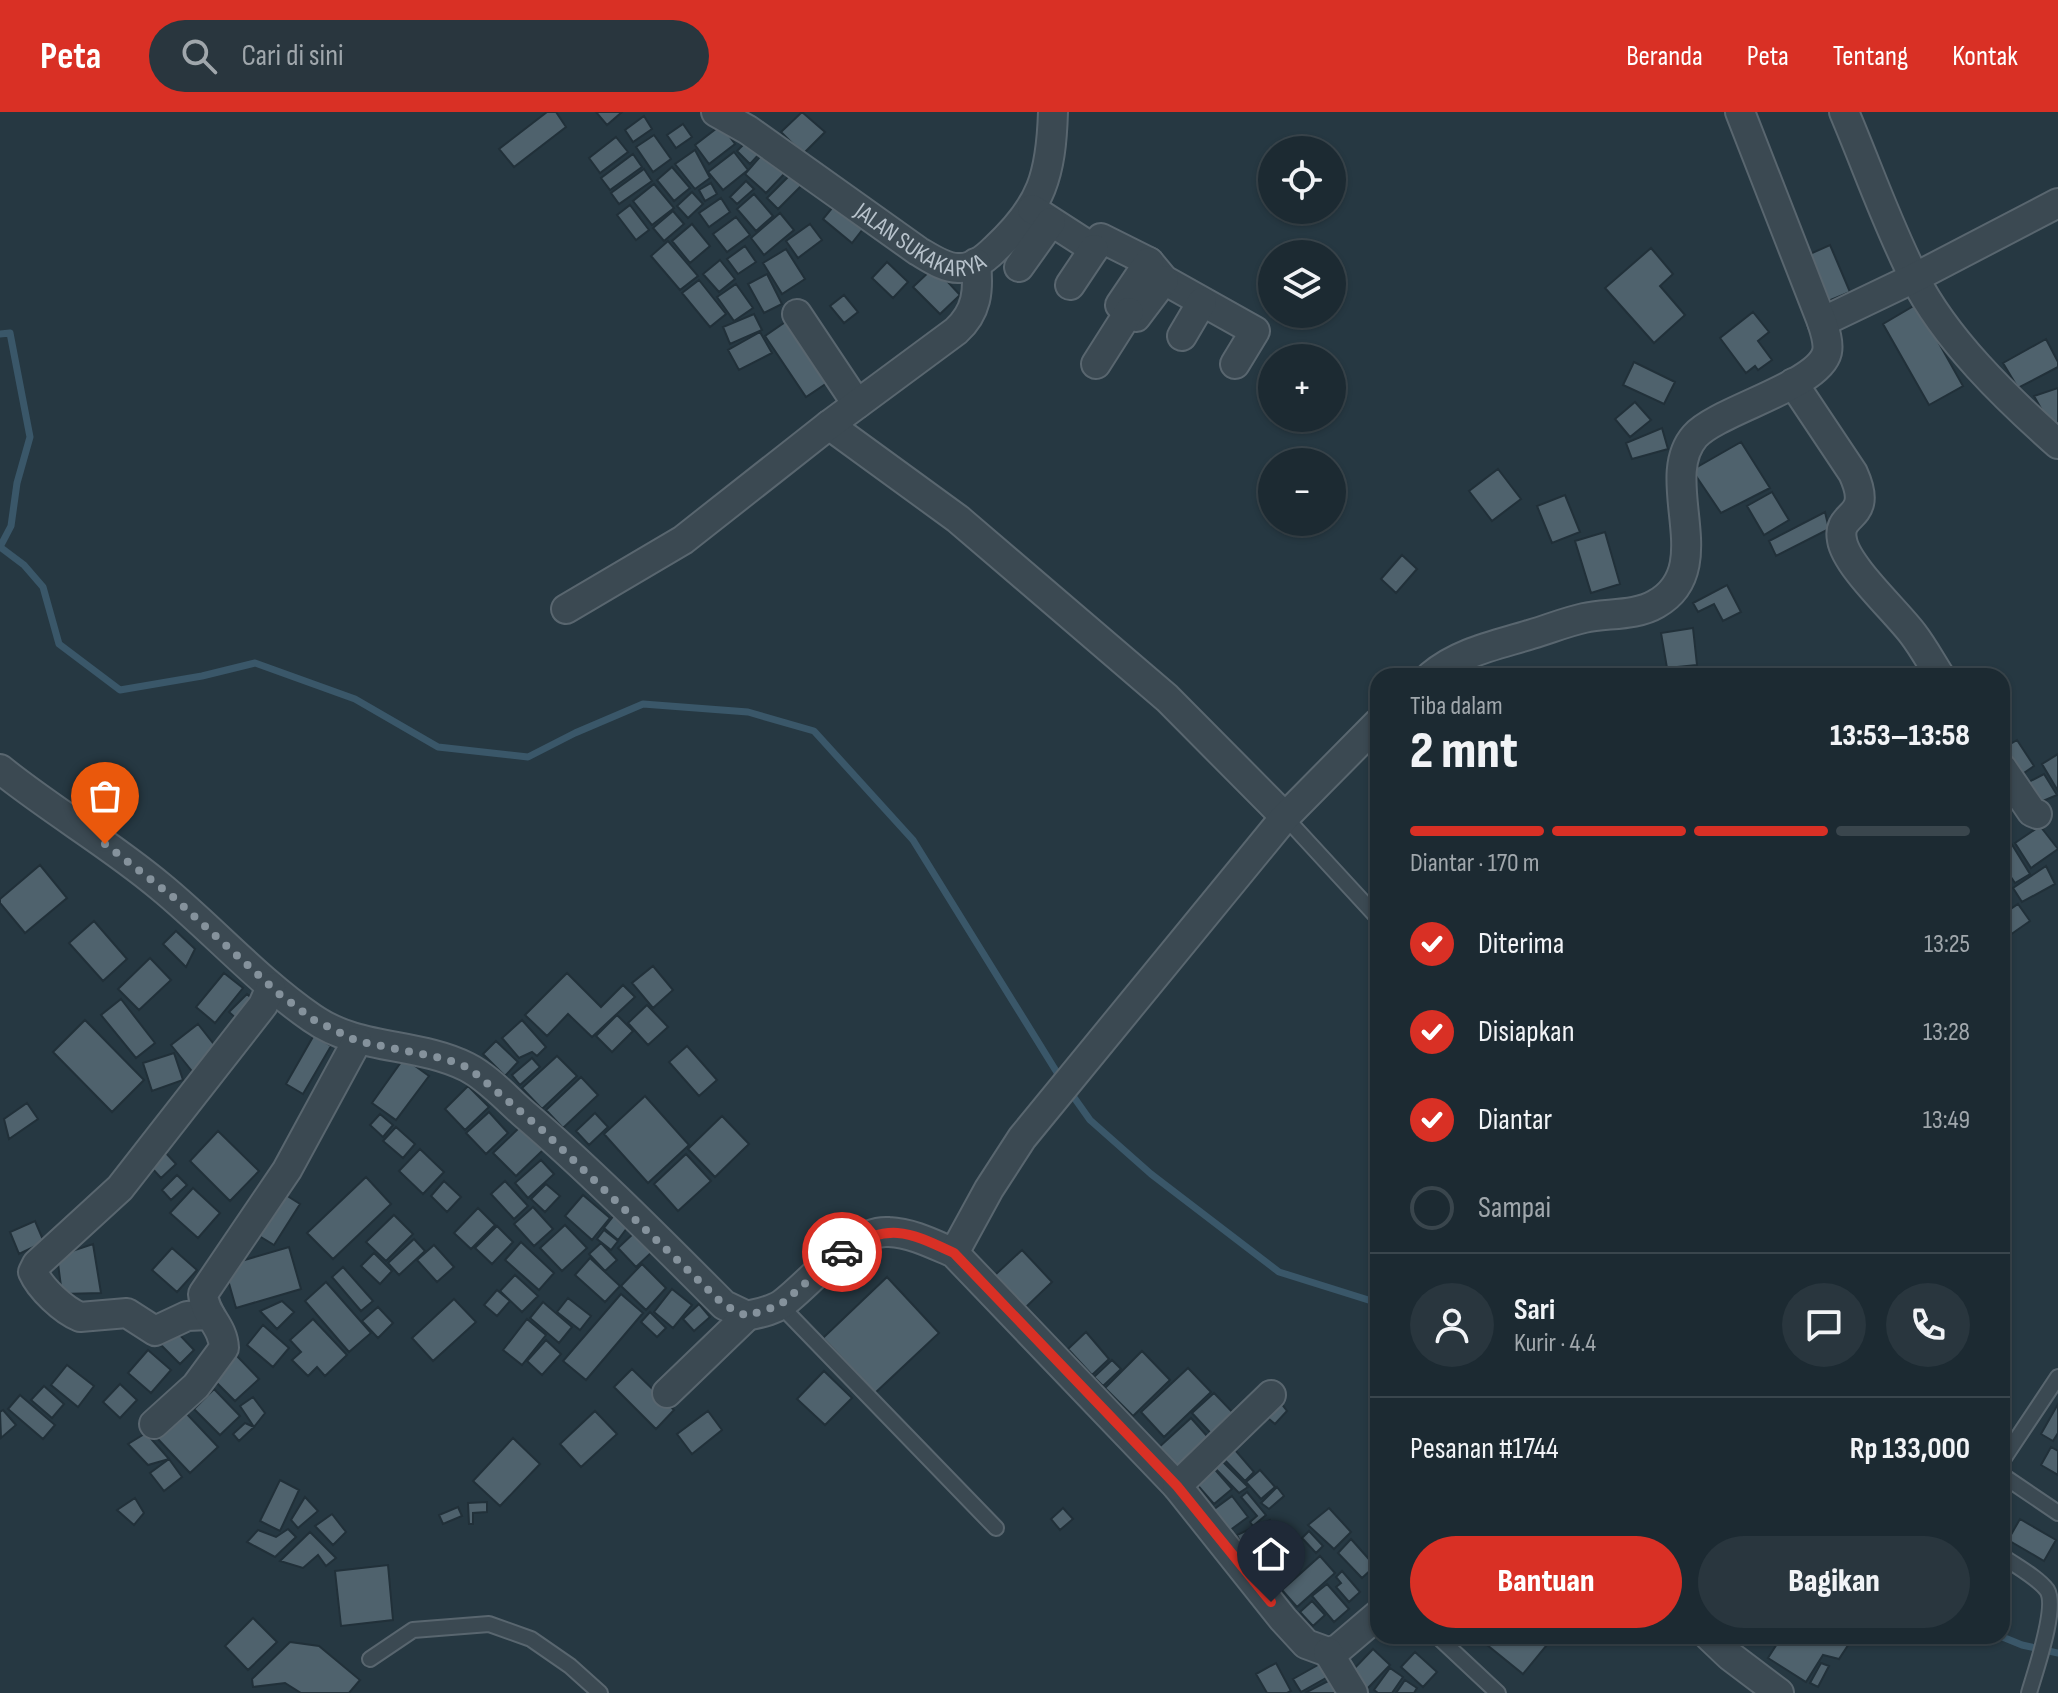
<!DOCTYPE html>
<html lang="id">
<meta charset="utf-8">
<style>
:root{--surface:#1c2a32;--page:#29363e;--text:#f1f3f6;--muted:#a0a7ac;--line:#3a464d;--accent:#d93025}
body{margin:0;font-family:"Sofia Sans Condensed",sans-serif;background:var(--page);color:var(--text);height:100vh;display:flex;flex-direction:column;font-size:30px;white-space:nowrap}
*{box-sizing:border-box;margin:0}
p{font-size:26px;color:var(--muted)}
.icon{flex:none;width:44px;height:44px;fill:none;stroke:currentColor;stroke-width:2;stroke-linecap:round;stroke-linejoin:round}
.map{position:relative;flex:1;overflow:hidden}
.drawer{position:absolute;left:1370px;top:556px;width:640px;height:976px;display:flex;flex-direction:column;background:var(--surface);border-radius:24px;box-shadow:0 2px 6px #0004,0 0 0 2px var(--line)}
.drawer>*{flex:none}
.tools{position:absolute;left:1258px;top:24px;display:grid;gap:16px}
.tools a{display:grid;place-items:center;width:88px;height:88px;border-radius:50%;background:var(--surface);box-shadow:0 2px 6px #0004,0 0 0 2px var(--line);font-size:40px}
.pin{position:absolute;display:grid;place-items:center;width:68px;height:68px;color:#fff;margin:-82px -34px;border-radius:50% 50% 50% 0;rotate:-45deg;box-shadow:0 0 8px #0007}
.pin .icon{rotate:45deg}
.courier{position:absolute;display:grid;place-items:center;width:80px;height:80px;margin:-40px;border:6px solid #d93025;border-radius:50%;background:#fff;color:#222;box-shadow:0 2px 10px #0007}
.summary em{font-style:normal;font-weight:800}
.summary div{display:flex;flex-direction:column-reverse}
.summary{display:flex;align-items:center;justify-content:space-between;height:136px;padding:0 40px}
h1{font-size:52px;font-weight:800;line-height:60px}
.bar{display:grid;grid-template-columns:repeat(4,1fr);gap:12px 8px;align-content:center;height:96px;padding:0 40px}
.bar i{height:10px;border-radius:6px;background:var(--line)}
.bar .on{background:var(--accent)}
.bar p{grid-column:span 4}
.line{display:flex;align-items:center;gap:20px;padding:0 40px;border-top:2px solid var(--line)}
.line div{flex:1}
.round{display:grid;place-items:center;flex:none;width:84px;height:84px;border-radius:42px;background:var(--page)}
ol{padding:0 40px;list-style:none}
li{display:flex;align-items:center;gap:24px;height:88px}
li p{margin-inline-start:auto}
li .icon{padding:8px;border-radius:50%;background:var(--accent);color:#fff;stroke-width:4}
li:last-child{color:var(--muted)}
li i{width:44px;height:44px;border:4px solid var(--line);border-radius:50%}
.action{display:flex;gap:16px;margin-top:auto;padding:16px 40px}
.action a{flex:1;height:92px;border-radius:48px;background:var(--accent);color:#fff;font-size:32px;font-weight:800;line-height:92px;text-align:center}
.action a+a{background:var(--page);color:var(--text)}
header{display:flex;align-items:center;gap:48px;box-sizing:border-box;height:112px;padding:0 40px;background:var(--accent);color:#fff}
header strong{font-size:38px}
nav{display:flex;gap:44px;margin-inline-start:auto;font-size:28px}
.search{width:560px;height:72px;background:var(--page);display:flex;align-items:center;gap:20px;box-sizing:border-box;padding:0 28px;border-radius:44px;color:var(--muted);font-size:30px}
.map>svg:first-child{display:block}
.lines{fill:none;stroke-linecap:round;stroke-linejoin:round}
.stream{stroke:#3a5769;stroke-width:7}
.building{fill:#4f626d;stroke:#213039;stroke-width:2}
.lane-casing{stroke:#59666f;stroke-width:18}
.street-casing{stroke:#59666f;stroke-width:32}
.lane{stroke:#3b4952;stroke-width:14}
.street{stroke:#3b4952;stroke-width:28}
.done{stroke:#85929c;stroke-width:8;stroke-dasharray:0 14.4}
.route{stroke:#d93025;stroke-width:10}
.labels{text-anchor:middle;stroke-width:8;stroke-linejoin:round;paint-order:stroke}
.street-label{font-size:24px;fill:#b8c3cc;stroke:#1f2e37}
</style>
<header>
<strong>Peta</strong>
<div class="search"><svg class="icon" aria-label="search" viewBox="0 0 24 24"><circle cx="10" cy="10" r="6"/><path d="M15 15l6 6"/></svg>Cari di sini</div>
<nav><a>Beranda</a><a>Peta</a><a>Tentang</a><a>Kontak</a></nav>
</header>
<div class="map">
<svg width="2058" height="1581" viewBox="0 0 2058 1581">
<rect width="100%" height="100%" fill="#263842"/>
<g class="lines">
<path class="stream" d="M0,222l10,-1 20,104 -13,46 -6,43 -11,21 24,18 19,22 16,57 61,46 82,-14 53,-13 100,36 83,48 90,10 47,-24 68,-29 105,8 66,19 99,109 148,239
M1068,977l22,31 61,54 128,98 99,31
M2000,1524l22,9 36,8"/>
</g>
<path class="building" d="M547,0h9l10,15 -52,40 -15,-18z
M596,0h26l-15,13z
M802,0l23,20 -22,22 -22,-22z
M644,4l8,13 -19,13 -8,-12z
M683,12l9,13 -16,11 -9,-13z
M721,13l14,19 -26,20 -14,-19z
M654,23l17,24 -18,13 -17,-25z
M616,25l12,15 -28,21 -11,-15z
M750,26l12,13 -12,13 -13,-13z
M695,38l15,28 -15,11 -20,-25z
M765,39l22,20 -21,22 -21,-19z
M734,40l14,18 -25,20 -15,-18z
M633,42l9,13 -32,23 -9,-12z
M672,55l18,21 -16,13 -17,-21z
M644,57l8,12 -33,23 -8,-11z
M791,62l11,11 -24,24 -11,-11z
M746,69l8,8 -17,15 -7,-7z
M711,71l6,11 -12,7 -6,-11z
M654,72l20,24 -22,17 -19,-24z
M692,80l11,12 -15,14 -11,-12z
M754,82l19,22 -17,15 -19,-22z
M721,86l9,14 -21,15 -10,-14z
M837,90l29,23 -14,18 -29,-24z
M630,93l19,25 -13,10 -19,-25z
M673,99l11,13 -20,17 -11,-13z
M780,101l14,17 -30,25 -13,-17z
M736,105l14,18 -23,17 -14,-18z
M692,112l18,22 -20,17 -18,-22z
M810,112l12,16 -24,18 -12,-17z
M668,129l30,35 -18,14 -29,-34z
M1830,133l20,47 -29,12 -20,-46z
M745,134l11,16 -18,12 -11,-15z
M1651,136l22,26 -13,12 25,29 -31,28 -49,-55z
M786,137l19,30 -23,15 -19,-31z
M720,148l15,19 -16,13 -16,-18z
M887,150l21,20 -15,16 -21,-20z
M934,155l26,28 -20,19 -27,-27z
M767,162l15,30 -18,9 -16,-29z
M699,168l27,34 -16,13 -28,-34z
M736,172l17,24 -19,13 -17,-24z
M844,183l14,17 -14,11 -14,-17z
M1917,192l46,82 -34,19 -46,-81z
M1753,200l16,20 -11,9 14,19 -14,10 -3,-4 -9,7 -26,-35z
M754,202l8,16 -32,14 -7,-17z
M794,204l42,61 -30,20 -41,-61z
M760,220l12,21 -33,17 -11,-20z
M2046,227l12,23v5l-40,21 -15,-25z
M1634,250l41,20 -11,22 -41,-19z
M2058,276v37l-6,3 -18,-32z
M1635,290l16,18 -21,17 -15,-18z
M1662,316l6,21 -36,10 -6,-16z
M1741,330l29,46 -49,25 -29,-43z
M1498,357l23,30 -29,22 -23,-30z
M1772,380l17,28 -25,15 -17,-29z
M1565,383l15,37 -28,11 -15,-37z
M1825,400l4,17 -53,27 -7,-15z
M1605,420l15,52 -29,9 -16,-52z
M1402,443l15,14 -21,24 -15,-14z
M1727,473l14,27 -18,9 -9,-17 -16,8 -5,-9z
M1693,516l4,37 -30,3 -6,-35z
M1699,557l3,7h-36l-2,-4z
M2017,628l17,26 -16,11 -16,-22v-6z
M2058,642v37l-16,-27z
M2044,662l13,21 -21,9 -13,-19z
M2040,714l18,23 -27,19 -16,-25z
M2011,731l19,31 -15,9 -13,-19v-16z
M40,753l27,33 -42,35 -25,-30v-4z
M2046,754l9,18 -33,18 -9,-14z
M2018,792l12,17 -20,14 -8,-10v-10z
M94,809l33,38 -24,22 -34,-38z
M176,819l19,18 -9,18 -23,-23z
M150,846l21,22 -32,30 -21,-21z
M653,854l20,24 -20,18 -21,-25z
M224,861l19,15 -28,35 -19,-16z
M567,861l34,34 22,-22 12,12 -43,40 -24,-23 -21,22 -22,-21z
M247,882l9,8 -17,19 -10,-9z
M121,887l34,44 -19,15 -35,-43z
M647,893l21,22 -20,18 -20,-22z
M617,903l16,16 -21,21 -16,-16z
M85,908l59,60 -32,32 -59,-60z
M522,908l24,27 -9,9 -5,-4 -13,6 -17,-20z
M198,912l18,23 -21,28 -24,-30z
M314,923l17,11 -28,48 -17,-10z
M496,929l22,21 -13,14 -22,-22z
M687,934l30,34 -18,16 -30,-34z
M174,941l9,27 -31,11 -9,-28z
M557,944l20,20 -35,33 -20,-21z
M404,946l25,18 -33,44 -24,-17z
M532,946l8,9 -20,18 -8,-10z
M581,965l17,18 -35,33 -17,-18z
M468,974l21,21 -24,23 -20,-21z
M645,984l44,49 -41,38 -44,-49z
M27,991l11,16 -29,20 -5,-20z
M489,1000l19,21 -22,21 -20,-21z
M595,1001l13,14 -19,18 -13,-14z
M380,1002l13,11 -10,12 -13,-12z
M722,1004l27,28 -34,33 -27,-28z
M396,1015l19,17 -12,14 -20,-17z
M520,1015l23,23 -27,26 -23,-23z
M218,1019l41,40 -29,30 -40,-40z
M420,1037l24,23 -21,22 -24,-23z
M165,1040l11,12 -15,14 -11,-12z
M686,1042l25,27 -33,30 -24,-27z
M541,1048l13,14 -26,24 -13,-15z
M177,1063l10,10 -16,15 -9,-10z
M366,1065l25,27 -58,55 -26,-26z
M444,1069l17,16 -14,15 -16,-16z
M505,1069l23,25 -14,13 -23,-25z
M546,1072l14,12 -15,16 -14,-13z
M193,1076l27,25 -22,25 -28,-25z
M278,1078l22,14 -26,41 -23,-14z
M583,1083l27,23 -18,22 -27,-24z
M533,1095l20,22 -19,17 -20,-22z
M478,1096l17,17 -24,24 -17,-16z
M619,1097l14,11 -15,20 -14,-12z
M394,1103l19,19 -27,27 -20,-19z
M35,1109l9,21 -25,12 -9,-22z
M565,1113l22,23 -25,23 -22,-23z
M497,1114l16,16 -21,22 -17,-16z
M604,1118l14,11 -7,9 -14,-11z
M635,1120l18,19 -17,16 -18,-19z
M414,1127l11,12 -26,24 -11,-12z
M521,1130l33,31 -15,17 -34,-30z
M601,1131l16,17 -12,11 -16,-17z
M93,1132l8,49 -39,1 -5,-38z
M434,1133l20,22 -17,15 -20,-22z
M289,1135l12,42 -65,19 -12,-42z
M172,1136l25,22 -20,22 -25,-22z
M1022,1138l30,32 -27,26 -30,-33z
M374,1141l18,18 -12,13 -19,-18z
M590,1146l30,28 -15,16 -30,-27z
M642,1152l24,24 -20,22 -25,-24z
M343,1155l30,34 -12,10 -29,-34z
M515,1163l23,21 -16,16 -22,-21z
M887,1165l52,56 -64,60 -52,-55z
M326,1170l45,51 -22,19 -44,-51z
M672,1177l20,16 -19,23 -19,-16z
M497,1178l13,11 -13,15 -13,-11z
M621,1182l22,19 -57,67 -23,-19z
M568,1186l23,18 -11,14 -23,-18z
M454,1187l22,23 -43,39 -21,-23z
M282,1189l12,11 -17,17 -17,-18z
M543,1190l29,25 -13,16 -29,-25z
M699,1192l11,13 -16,14 -11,-12z
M378,1195l15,16 -15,15 -16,-17z
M650,1200l16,16 -9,9 -16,-15z
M313,1207l34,36 -22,21 -8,-9 -9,9 -16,-16 9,-8 -11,-12z
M527,1207l19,16 -24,30 -19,-15z
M263,1213l26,23 -16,19 -26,-22z
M176,1219l18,19 -14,14 -19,-19z
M1086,1220l23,27 -17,16 -24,-26z
M546,1228l15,14 -19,21 -15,-14z
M148,1238l23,20 -20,23 -23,-20z
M1142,1239l28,29 -37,36 -28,-28z
M236,1243l23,24 -24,22 -23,-23z
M1112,1248l9,9 -18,17 -9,-9z
M67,1253l27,21 -16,21 -27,-22z
M1188,1256l23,24 -47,45 -23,-25z
M632,1257l42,41 -18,19 -42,-42z
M824,1259l28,27 -27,27 -28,-26z
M120,1272l17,16 -17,18 -17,-16z
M44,1274l20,18 -12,14 -21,-18z
M214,1277l26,27 -20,19 -26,-26z
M1214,1281l25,26 -22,21 -25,-27z
M20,1283l35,30 -12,14 -35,-30z
M253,1285l12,16 -11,14 -14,-21z
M1277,1286l10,13 -12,13 -12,-10z
M2058,1292v29l-5,8 -12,-7z
M3,1298l13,15 -15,13 -1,-26z
M595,1299l22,23 -36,33 -21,-23z
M708,1299l14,19 -30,24 -15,-20z
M185,1300l33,35 -28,26 -33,-35z
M1191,1306l24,27 -34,30 -24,-26z
M245,1311l9,4 -15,14 -6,-7z
M146,1321l23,26 -21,6 -20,-21z
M513,1326l27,26 -40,42 -27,-25z
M1230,1332l24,28 -9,9 -26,-27z
M2051,1335l7,4v24l-17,-10z
M1217,1344l31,31 -9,6 -29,-30z
M169,1347l13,18 -18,14 -14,-18z
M1211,1353l21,24 -18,15 -21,-24z
M1260,1358l15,17 -14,12 -15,-17z
M280,1368l19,10 -19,41 -20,-10z
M1277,1375l7,9 -15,13 -8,-6z
M1247,1380l19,23 -13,11 -3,-4 7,-6 -16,-19z
M1232,1384l16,21 -19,14 -16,-21z
M305,1385l13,14 -20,17 -7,-8z
M135,1386l9,15 -10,12 -17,-15z
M487,1390v10l-14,1v11h-4l-1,-21z
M458,1395l4,9 -19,8 -4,-9z
M1063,1396l10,11 -13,11 -9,-11z
M1329,1396l22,24 -17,17 -26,-24z
M332,1402l14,18 -13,13 -18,-19z
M2020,1407l36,21 -12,21 -36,-21z
M1270,1408l10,22 -33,15 -10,-22z
M288,1417l8,8 -21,20 -28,-15 11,-12 18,7z
M1309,1419l14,15 -7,7 -14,-15z
M310,1420l26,26 -10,8 -8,-11 -15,13 -23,-7z
M1351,1427l24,27 -13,12 -24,-25z
M1286,1437l14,16 -22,20 -14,-16z
M1320,1444l15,17 -38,34 -15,-17z
M388,1453l5,55 -52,6 -6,-55z
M1342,1459l18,21 -11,10 -13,-15 5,-4 -5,-6z
M1327,1472l22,25 -15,13 -22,-26z
M1312,1489l13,14 -12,11 -13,-14z
M253,1506l24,24 -29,28 -23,-24z
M1476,1524h70l5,4 -28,34z
M1782,1524h72l-15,23 -16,-4 -17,27 -38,-24z
M290,1530l29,4 41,34 -11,13h-48l-16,-10 -32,4 -1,-8z
M1373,1537l17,16 -23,24 -17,-16z
M1415,1540l22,20 -14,15 -22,-20z
M1325,1549l8,13 -32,18 -8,-13z
M1276,1551l15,28 -4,2h-20l-11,-19z
M1821,1551l8,3 -11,21 -8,-4z
M1390,1556l13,9 -11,16h-14l-4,-3z
M1336,1565l6,16h-37z
M1405,1568l12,8 -3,5h-18z"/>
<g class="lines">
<g class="lane-casing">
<path id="lane" d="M1285,705l93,101
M780,1193l216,223
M2002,1349l56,-84
M2002,1363l56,38
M2002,1444c14,10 35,21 45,34 11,17 -12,82 -18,103
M1437,1524l61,57
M370,1547l43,-29 76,-6 42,15 39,27 30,27"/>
</g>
<g class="street-casing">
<g id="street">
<path id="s1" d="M716,0l32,18 170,121c12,7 26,17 40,17 14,1 28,-10 37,-19 47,-43 56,-74 58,-137"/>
<path d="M1844,0c23,54 43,112 70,165 31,62 92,121 144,167"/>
<path d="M1032,97l62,40 7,-11 48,24 15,18 91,51 -20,33"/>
<path d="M1149,150l-29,43 16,12 28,-37"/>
<path d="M1019,155l32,-45"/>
<path d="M1070,173l24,-36"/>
<path d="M797,202l60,90"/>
<path d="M1822,210l92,-44 144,-75"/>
<path d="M1182,224l20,-34"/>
<path d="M1096,252l33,-52"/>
<path d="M1793,271l60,90c22,48 -17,37 -11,67 4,26 54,71 71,94 10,13 18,28 27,42"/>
<path d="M829,313l129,94 209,179 118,119"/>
<path d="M566,497l117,-69 146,-115 127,-94c21,-19 23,-40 20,-68"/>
<path d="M1431,564c28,-24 66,-31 101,-42 17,-5 34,-12 52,-16 22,-5 52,-2 72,-14 64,-36 0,-124 39,-168 23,-26 124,-50 132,-84 2,-9 -2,-21 -5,-30l-82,-210"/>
<path d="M2002,656l30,44 5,2"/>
<path d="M0,657c52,42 110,75 161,118 51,42 96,93 151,131 47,33 105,24 155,49 20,10 39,31 56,46 70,60 136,127 201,192l23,11c12,-3 25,-5 35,-12 29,-21 69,-75 107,-72 23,1 44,12 65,21l223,233 106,133 23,25 22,8 10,-3 40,-34"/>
<path d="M954,1141l35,-64 33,-51 263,-321 93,-94"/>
<path d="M210,1203l-23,1 -32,15 -28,-18 -47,4c-17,-7 -40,-29 -47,-45l4,-8 83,-76 143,-183 8,-18"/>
<path d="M667,1281l80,-77"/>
<path d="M154,1312l42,-38 28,-38c-1,-23 -19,-31 -21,-54l84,-124 70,-129"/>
<path d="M1177,1374l94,-91"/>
<path d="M1709,1524l21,20 49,37"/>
<path d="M1328,1540l25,41"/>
</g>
</g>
<use href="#lane" class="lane"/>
<use href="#street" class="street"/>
</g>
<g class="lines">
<path class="done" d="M105,732l67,52 106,97 36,27 43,21 89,18 23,9 71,60 184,177 23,11 33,-11 62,-53"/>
<path class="route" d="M842,1140c47,-30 65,-21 112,1l223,233 94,116"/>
</g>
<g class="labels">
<g class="street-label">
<text dy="8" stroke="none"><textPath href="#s1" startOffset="244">JALAN SUKAKARYA</textPath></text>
</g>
</g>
</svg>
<div class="tools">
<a><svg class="icon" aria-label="locate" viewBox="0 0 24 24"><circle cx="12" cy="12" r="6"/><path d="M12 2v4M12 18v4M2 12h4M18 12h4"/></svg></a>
<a><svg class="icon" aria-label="layers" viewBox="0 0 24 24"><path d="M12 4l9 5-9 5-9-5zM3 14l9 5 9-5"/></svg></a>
<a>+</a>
<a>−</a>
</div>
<div class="pin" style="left:105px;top:732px;background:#ea580c"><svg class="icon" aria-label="bag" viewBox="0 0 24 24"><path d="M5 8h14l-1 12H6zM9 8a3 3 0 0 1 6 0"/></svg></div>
<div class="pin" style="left:1271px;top:1490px;background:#1f2937"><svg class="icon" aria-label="home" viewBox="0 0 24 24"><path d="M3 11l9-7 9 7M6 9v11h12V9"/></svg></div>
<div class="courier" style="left:842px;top:1140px"><svg class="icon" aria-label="car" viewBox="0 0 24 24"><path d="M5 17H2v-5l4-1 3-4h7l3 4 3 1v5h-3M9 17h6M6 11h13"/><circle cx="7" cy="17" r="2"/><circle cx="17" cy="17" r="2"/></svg></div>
<section class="drawer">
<div class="summary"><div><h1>2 mnt</h1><p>Tiba dalam</p></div><em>13:53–13:58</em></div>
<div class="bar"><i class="on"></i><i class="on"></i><i class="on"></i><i></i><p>Diantar · 170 m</p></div>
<ol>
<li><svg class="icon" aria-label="check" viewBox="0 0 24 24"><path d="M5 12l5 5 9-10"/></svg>Diterima<p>13:25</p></li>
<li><svg class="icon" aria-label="check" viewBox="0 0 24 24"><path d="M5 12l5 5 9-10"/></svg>Disiapkan<p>13:28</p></li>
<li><svg class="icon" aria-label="check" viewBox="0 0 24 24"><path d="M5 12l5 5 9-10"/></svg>Diantar<p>13:49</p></li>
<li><i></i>Sampai</li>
</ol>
<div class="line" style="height:144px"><a class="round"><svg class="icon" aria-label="person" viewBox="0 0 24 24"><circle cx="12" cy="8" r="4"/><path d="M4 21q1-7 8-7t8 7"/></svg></a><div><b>Sari</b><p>Kurir · 4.4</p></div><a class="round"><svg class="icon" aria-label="chat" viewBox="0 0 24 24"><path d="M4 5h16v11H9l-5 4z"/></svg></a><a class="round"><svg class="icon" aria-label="phone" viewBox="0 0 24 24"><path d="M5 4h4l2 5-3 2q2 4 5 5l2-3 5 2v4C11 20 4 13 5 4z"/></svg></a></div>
<div class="line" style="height:104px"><div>Pesanan #1744</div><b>Rp 133,000</b></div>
<div class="action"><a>Bantuan</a><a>Bagikan</a></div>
</section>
</div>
